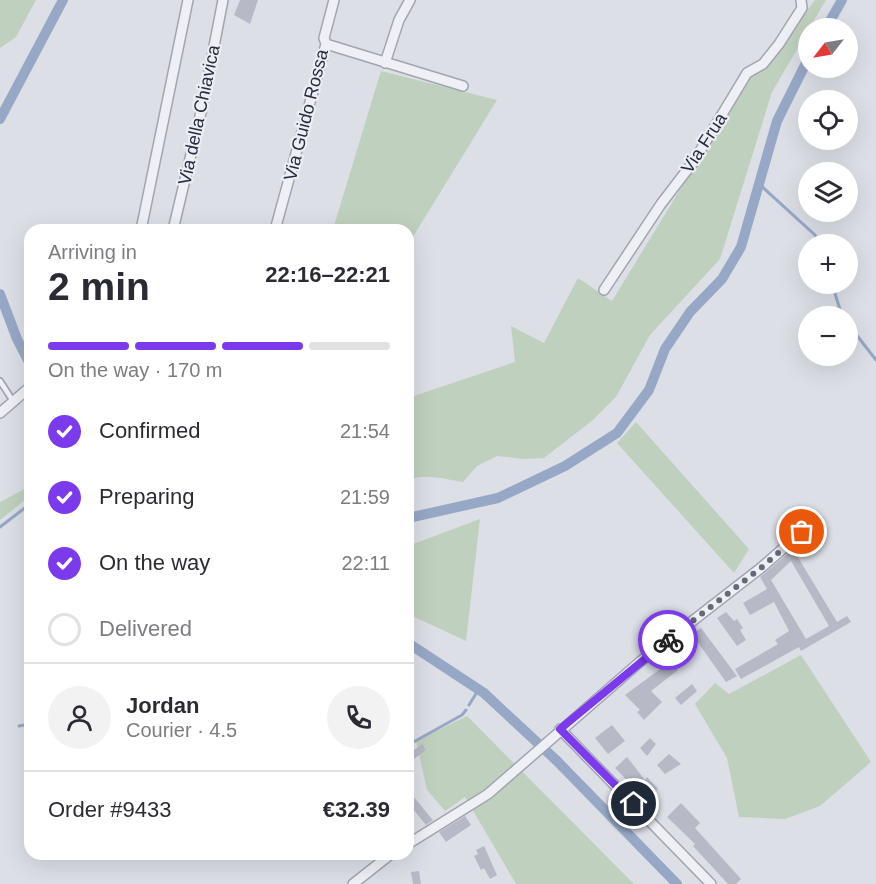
<!DOCTYPE html>
<meta charset="utf-8">
<style>
:root{--surface:#fff;--page:#f2f2f3;--text:#2b2b33;--muted:#7c7c81;--line:#e1e1e2;--accent:#7c3aed}
body{margin:0;font-family:Helvetica,sans-serif;background:var(--page);color:var(--text);height:100vh;display:flex;flex-direction:column;font-size:22px;white-space:nowrap}
*{box-sizing:border-box;margin:0}
p{font-size:20px;color:var(--muted)}
.icon{flex:none;width:33px;height:33px;fill:none;stroke:currentColor;stroke-width:2;stroke-linecap:round;stroke-linejoin:round}
.map{position:relative;flex:1;overflow:hidden}
.panel{position:absolute;left:24px;top:224px;width:390px;height:636px;display:flex;flex-direction:column;background:var(--surface);border-radius:18px;box-shadow:0 6px 24px #0002}
.panel>*{flex:none}
.needle{width:39px;rotate:239deg}
.tools{position:absolute;left:798px;top:18px;display:grid;gap:12px}
.tools a{display:grid;place-items:center;width:60px;height:60px;border-radius:50%;background:var(--surface);box-shadow:0 6px 24px #0002;font-size:30px}
.pin{position:absolute;display:grid;place-items:center;width:51px;height:51px;color:#fff;margin:-26px;border:3px solid #fff;border-radius:50%;box-shadow:0 2px 6px #0007}
.courier{position:absolute;display:grid;place-items:center;width:60px;height:60px;margin:-30px;border:4px solid #7c3aed;border-radius:50%;background:#fff;color:#222;box-shadow:0 2px 8px #0007}
.headline em{font-style:normal;font-weight:700}
.headline div{display:flex;flex-direction:column-reverse}
.headline{display:flex;align-items:center;justify-content:space-between;height:102px;padding:0 24px}
h1{font-size:39px;font-weight:700;line-height:45px}
.bar{display:grid;grid-template-columns:repeat(4,1fr);gap:9px 6px;align-content:center;height:72px;padding:0 24px}
.bar i{height:8px;border-radius:4px;background:var(--line)}
.bar .current{background:var(--accent)}
.bar p{grid-column:span 4}
.line{display:flex;align-items:center;gap:15px;padding:0 24px;border-top:2px solid var(--line)}
.line div{flex:1}
.round{display:grid;place-items:center;flex:none;width:63px;height:63px;border-radius:32px;background:var(--page)}
ol{padding:0 24px;list-style:none}
li{display:flex;align-items:center;gap:18px;height:66px}
li p{margin-inline-start:auto}
li .icon{padding:6px;border-radius:50%;background:var(--accent);color:#fff;stroke-width:4}
li:last-child{color:var(--muted)}
li i{width:33px;height:33px;border:3px solid var(--line);border-radius:50%}
.map>svg:first-child{display:block}
.green{fill:#c0d0be}
.lines{fill:none;stroke-linecap:round;stroke-linejoin:round}
.stream{stroke:#97a8c7;stroke-width:3}
.canal{stroke:#97a8c7;stroke-width:10}
.building{fill:#b7bac6;fill-rule:evenodd}
.lane-casing{stroke:#a2a5b0;stroke-width:8}
.street-casing{stroke:#a2a5b0;stroke-width:12}
.lane{stroke:#eff0f5;stroke-width:4.5}
.street{stroke:#eff0f5;stroke-width:9}
.done{stroke:#666a78;stroke-width:6;stroke-dasharray:0 10.8}
.route{stroke:#7c3aed;stroke-width:8}
.labels{text-anchor:middle;stroke-width:4.5;stroke-linejoin:round;paint-order:stroke}
.street-label{font-size:18px;fill:#262b3d;stroke:#eceef4}
</style>
<div class="map">
<svg width="876" height="884" viewBox="0 0 876 884">
<rect width="100%" height="100%" fill="#dcdfe6"/>
<path class="green" d="M0,0h36l-20,37 -16,11z
M815,0h11l-54,92 -52,167 -70,76 -34,62 -23,23 -49,38 -19,1 -28,-3 -20,10 -14,16c-16,-2 -41,-10 -55,-1v-83l107,-36 -4,-36 33,17 34,-65 34,23 138,-226c30,-16 44,-49 65,-75z
M381,71l116,29 -89,145v-15l-75,-1z
M636,422l113,127 -15,24 -117,-130z
M30,486v10l-30,24v-18z
M480,519l-14,122 -58,-27v-68z
M801,655l70,107 -51,44 -35,13 -46,-2 -12,-59 -32,-54 20,-21 14,11z
M467,716l167,168h-118l-51,-87 -20,14 -18,-21 -11,-49z"/>
<g class="lines">
<path class="stream" d="M758,183l57,52 5,9
M832,284l10,32
M848,324l28,36
M0,527l30,-23
M469,705l10,-16
M19,726l11,-2
M408,745l54,-30 4,-5"/>
<path class="canal" d="M826,28l16,-28
M0,119l63,-119
M0,294l17,45 13,25
M408,518l90,-20 67,-32 52,-33 32,-43 16,-41 25,-37 32,-33 19,-32 36,-126 31,-62
M408,643l76,50 73,68 120,123"/>
</g>
<path class="building" d="M240,0h18l-8,24 -16,-9z
M793,549l44,73 10,-6 4,6 -50,29 -2,-4 -58,32 -6,-10 43,-25 -3,-4 14,-9 -15,-29 -24,13 -7,-12 24,-14 -7,-12zM791,561l38,65 -23,13 -35,-59z
M726,612l8,9 3,-2 6,9 -3,2 6,10 -9,6 -20,-28z
M701,628l36,48 -11,6 -34,-48z
M671,661l7,9 -27,21 11,11 -18,18 -7,-8 3,-2 -15,-15z
M692,684l5,7 -16,14 -6,-7z
M612,725l13,16 -17,13 -13,-16z
M650,738l6,6 -9,12 -7,-8z
M422,744l4,6 -12,9 -4,-6z
M669,754l12,10 -16,10 -8,-9z
M627,757l18,23 2,-3 11,12 -12,11 -31,-32z
M408,790l24,29 1,1 -7,5 -18,-22z
M681,803l19,20 -5,5 46,51 -5,5h-8l-35,-38 2,-2 -28,-27z
M465,816l6,9 -25,17 -7,-10z
M484,846l13,29 -7,4 -6,-11 -3,2 -7,-14 4,-2 -2,-4z
M419,871l2,13h-8l-2,-12z"/>
<g class="lines">
<g class="lane-casing">
<path id="lane" d="M0,381l13,20"/>
</g>
<g class="street-casing">
<path id="street" d="M326,44l137,42
M385,63l14,-43 11,-20
M141,230l47,-230
M173,230l29,-122 21,-108
M275,230l51,-186 -2,-6 10,-38
M604,290l57,-86 33,-43 53,-88 16,-9 16,-20 23,-36 -1,-8
M0,413l30,-26
M560,729l151,155
M408,844l80,-50 153,-133 121,-94 40,-35
M353,884l38,-30"/>
</g>
<use href="#lane" class="lane"/>
<use href="#street" class="street"/>
</g>
<g class="lines">
<path class="done" d="M668,640l94,-73 40,-35"/>
<path class="route" d="M634,804l-74,-75 108,-89"/>
</g>
<g class="labels">
<g class="street-label">
<text transform="translate(199 115) rotate(-78)" y="6">Via della Chiavica</text>
<text transform="translate(306 115) rotate(-76)" y="6">Via Guido Rossa</text>
<text transform="translate(704 143) rotate(-57)" y="6">Via Frua</text>
</g>
</g>
</svg>
<div class="tools">
<a><svg class="needle" viewBox="-14 -14 28 28"><path d="M0-13l5 13h-10z" fill="#e53935"/><path d="M0 13l5-13h-10z" fill="#7c7c81"/></svg></a>
<a><svg class="icon" aria-label="locate" viewBox="0 0 24 24"><circle cx="12" cy="12" r="6"/><path d="M12 2v4M12 18v4M2 12h4M18 12h4"/></svg></a>
<a><svg class="icon" aria-label="layers" viewBox="0 0 24 24"><path d="M12 4l9 5-9 5-9-5zM3 14l9 5 9-5"/></svg></a>
<a>+</a>
<a>−</a>
</div>
<div class="pin" style="left:802px;top:532px;background:#ea580c"><svg class="icon" aria-label="bag" viewBox="0 0 24 24"><path d="M5 8h14l-1 12H6zM9 8a3 3 0 0 1 6 0"/></svg></div>
<div class="pin" style="left:634px;top:804px;background:#1f2937"><svg class="icon" aria-label="home" viewBox="0 0 24 24"><path d="M3 11l9-7 9 7M6 9v11h12V9"/></svg></div>
<div class="courier" style="left:668px;top:640px"><svg class="icon" aria-label="bike" viewBox="0 0 24 24"><circle cx="6" cy="16" r="4"/><circle cx="18" cy="16" r="4"/><path d="M6 16l4-8h5l3 8M10 8l3 8H6M13 5h3"/></svg></div>
<section class="panel">
<div class="headline"><div><h1>2 min</h1><p>Arriving in</p></div><em>22:16–22:21</em></div>
<div class="bar"><i class="current"></i><i class="current"></i><i class="current"></i><i></i><p>On the way · 170 m</p></div>
<ol>
<li><svg class="icon" aria-label="check" viewBox="0 0 24 24"><path d="M5 12l5 5 9-10"/></svg>Confirmed<p>21:54</p></li>
<li><svg class="icon" aria-label="check" viewBox="0 0 24 24"><path d="M5 12l5 5 9-10"/></svg>Preparing<p>21:59</p></li>
<li><svg class="icon" aria-label="check" viewBox="0 0 24 24"><path d="M5 12l5 5 9-10"/></svg>On the way<p>22:11</p></li>
<li><i></i>Delivered</li>
</ol>
<div class="line" style="height:108px"><a class="round"><svg class="icon" aria-label="person" viewBox="0 0 24 24"><circle cx="12" cy="8" r="4"/><path d="M4 21q1-7 8-7t8 7"/></svg></a><div><b>Jordan</b><p>Courier · 4.5</p></div><a class="round"><svg class="icon" aria-label="phone" viewBox="0 0 24 24"><path d="M5 4h4l2 5-3 2q2 4 5 5l2-3 5 2v4C11 20 4 13 5 4z"/></svg></a></div>
<div class="line" style="height:78px"><div>Order #9433</div><b>€32.39</b></div>
</section>
</div>
